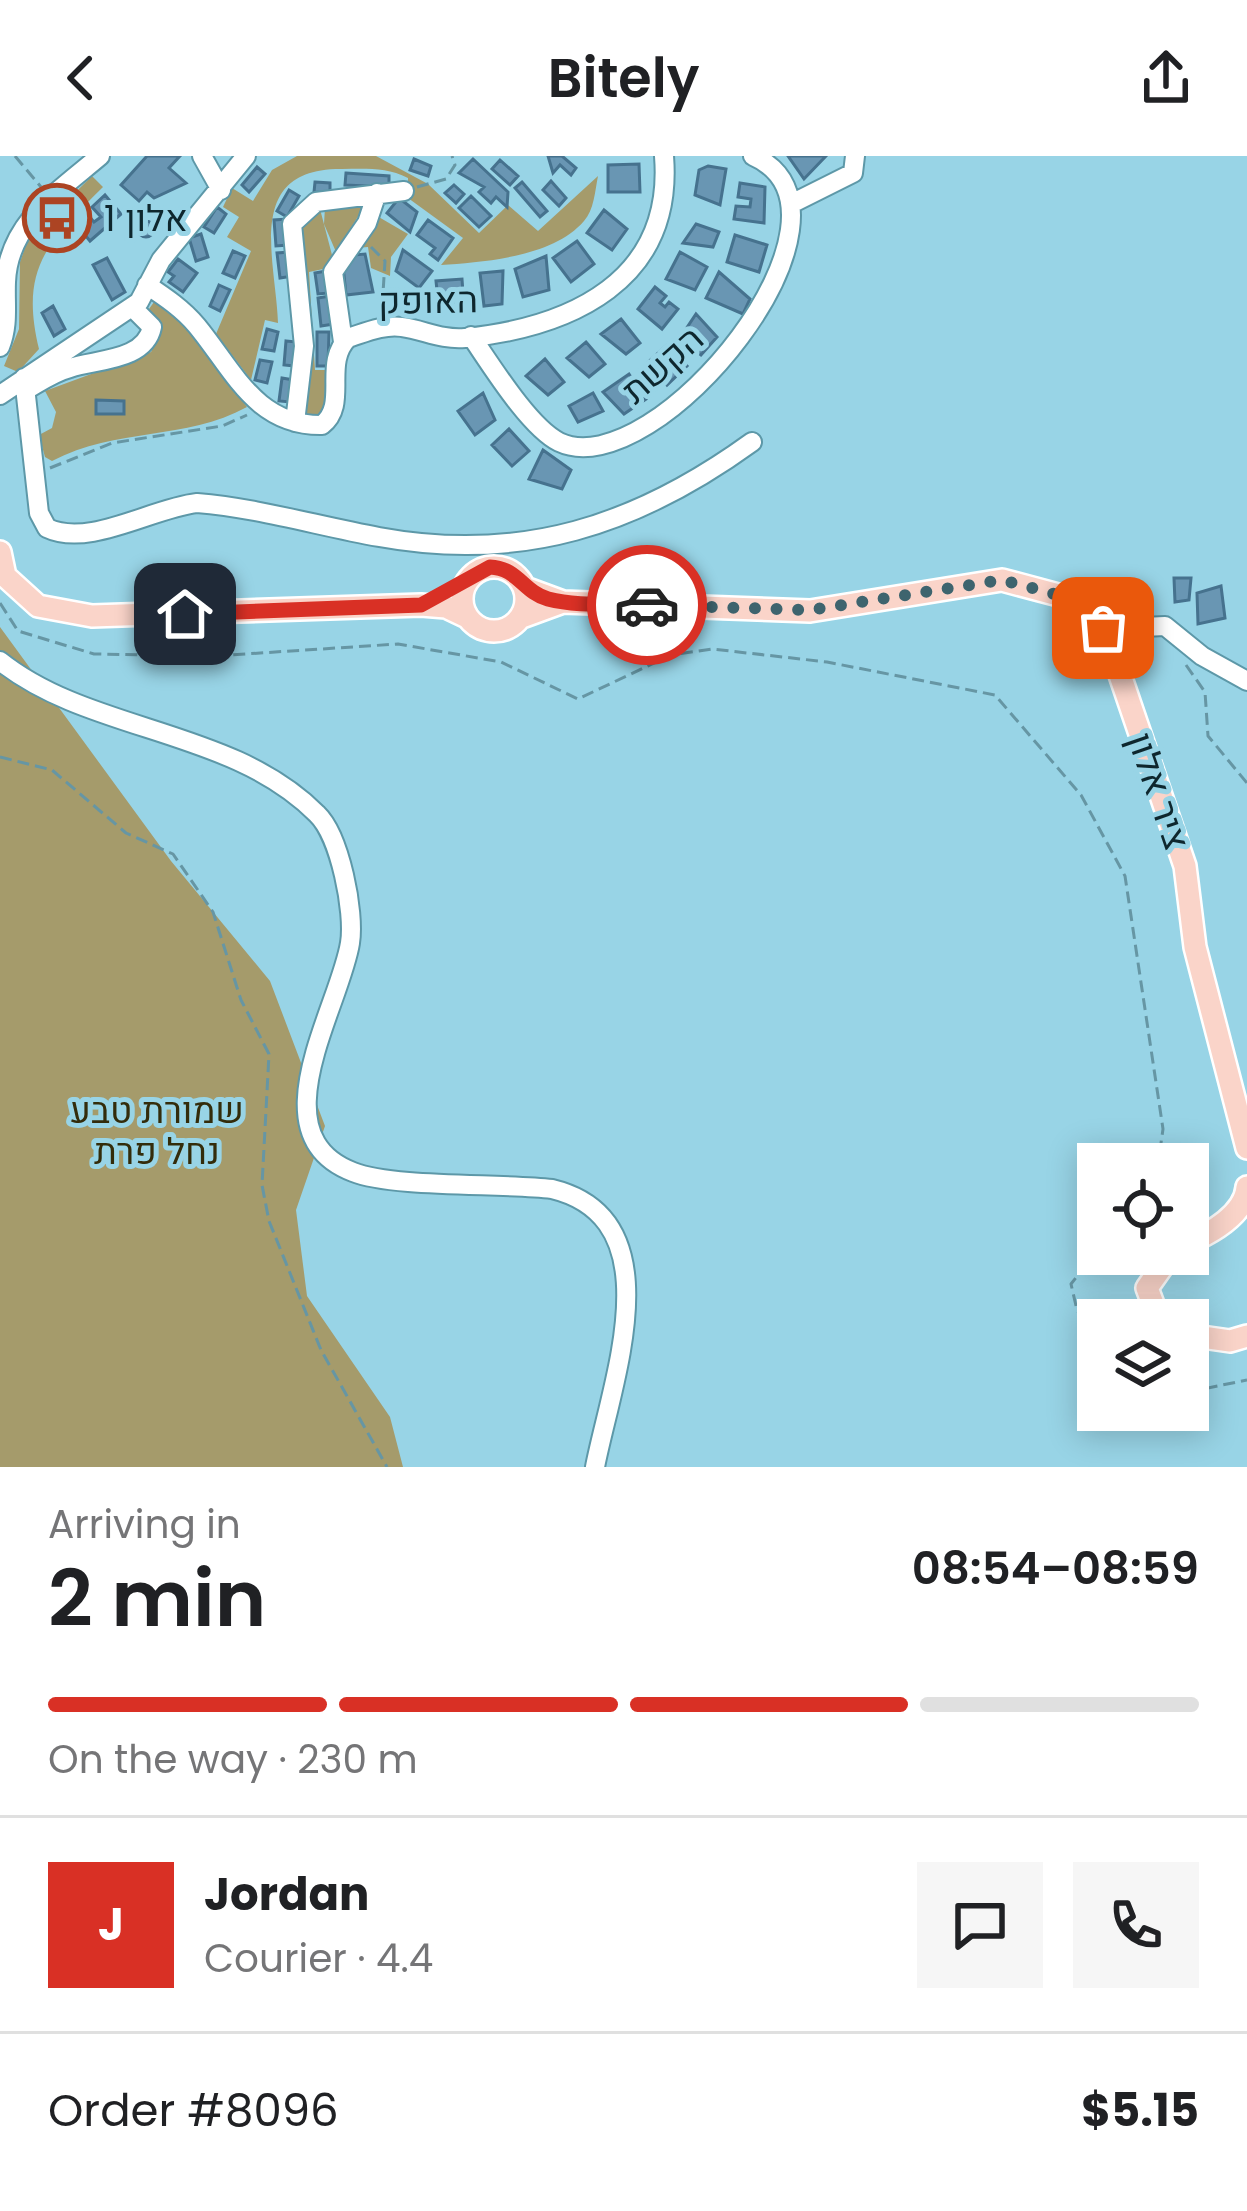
<!DOCTYPE html>
<meta charset="utf-8">
<style>
:root{--surface:#fff;--page:#f6f6f6;--text:#202124;--muted:#757577;--line:#e0e0e0;--accent:#d93025}
body{margin:0;font-family:Poppins,Heebo,sans-serif;background:var(--page);color:var(--text);height:100vh;display:flex;flex-direction:column;font-size:45px;white-space:nowrap}
*{box-sizing:border-box;margin:0}
p{font-size:39px;color:var(--muted)}
.icon{flex:none;width:66px;height:66px;fill:none;stroke:currentColor;stroke-width:2;stroke-linecap:round;stroke-linejoin:round}
.map{position:relative;height:1311px;overflow:hidden}
.sheet{display:flex;flex-direction:column;background:var(--surface);flex:1}
.sheet>*{flex:none}
.tools{position:absolute;left:1077px;top:987px;display:grid;gap:24px}
.tools a{display:grid;place-items:center;width:132px;height:132px;border-radius:0px;background:var(--surface);box-shadow:0 6px 30px #0003;font-size:60px}
.pin{position:absolute;display:grid;place-items:center;width:102px;height:102px;color:#fff;margin:-51px;border-radius:24px;box-shadow:0 6px 18px #0006}
.courier{position:absolute;display:grid;place-items:center;width:120px;height:120px;margin:-60px;border:9px solid #d93025;border-radius:50%;background:#fff;color:#222;box-shadow:0 3px 15px #0007}
.headline em{font-style:normal;font-weight:600}
.headline div{display:flex;flex-direction:column-reverse}
.headline{display:flex;align-items:center;justify-content:space-between;height:204px;padding:0 48px}
h1{font-size:78px;font-weight:600;line-height:90px}
.bar{display:grid;grid-template-columns:repeat(4,1fr);gap:18px 12px;align-content:center;height:144px;padding:0 48px}
.bar i{height:15px;border-radius:9px;background:var(--line)}
.bar .on{background:var(--accent)}
.bar p{grid-column:span 4}
.line{display:flex;align-items:center;gap:30px;padding:0 48px;border-top:3px solid var(--line)}
.line div{flex:1}
.round{display:grid;place-items:center;flex:none;width:126px;height:126px;border-radius:0px;background:var(--page)}
header{display:flex;justify-content:space-between;align-items:center;height:156px;padding:0 48px;background:var(--surface);font-size:54px;font-weight:600}
.map>svg:first-child{display:block}
.green{fill:#a59b6b}
.building{fill:#6996b3;stroke:#46728e;stroke-width:3}
.lines{fill:none;stroke-linecap:round;stroke-linejoin:round}
.minor-casing{stroke:#5d98a8;stroke-width:22}
.major-casing{stroke:#fff;stroke-width:26}
.path{stroke:#6696a4;stroke-width:3;stroke-dasharray:12 6;stroke-linecap:butt}
.minor{stroke:#fff;stroke-width:18}
.major{stroke:#fad4c9;stroke-width:21}
.done{stroke:#3e646e;stroke-width:12;stroke-dasharray:0 21.6}
.route{stroke:#d93025;stroke-width:15}
.labels{text-anchor:middle;stroke-width:10;stroke-linejoin:round;paint-order:stroke}
.poi-label{font-size:36px;fill:#0e272e;stroke:#98d4e6;text-anchor:start}
.street-label{font-size:36px;fill:#0e272e;stroke:#98d4e6}
.park-label{font-size:36px;fill:#332c0b;stroke:#98d4e6}
</style>
<header><svg class="icon" aria-label="back" viewBox="0 0 24 24"><path d="M15 5l-7 7 7 7"/></svg>Bitely<svg class="icon" aria-label="share" viewBox="0 0 24 24"><path d="M12 15V3M7 8l5-5 5 5M5 13v7h14v-7"/></svg></header>
<div class="map">
<svg width="1247" height="1311" viewBox="0 0 1247 1311">
<rect width="100%" height="100%" fill="#98d4e6"/>
<path class="green" d="M297,0h79l52,28 51,49 29,-28 30,26 60,-55c-3,15 -4,34 -14,45 -31,36 -99,41 -143,44l22,-27 -55,-40v-20c-22,-11 -42,-9 -66,-9 -99,-1 -66,91 -64,154l-13,-3 -14,60 -35,-46 35,-83 -24,-14 12,-20 -16,-10 9,-19 21,13 19,-31z
M92,20l11,11c-54,54 -84,80 -64,162l-21,23 -14,-6 15,-37 1,-67 8,-23z
M367,46l-31,50 -12,-28 1,-17z
M320,53l12,46 -4,13 -19,4 6,98h12l-1,41 -14,9 -8,-6 -5,-191z
M377,60l31,18 -17,23 -1,19 -19,-8 -3,-21 -12,1z
M154,146l35,27 58,78c-62,34 -130,20 -195,54l-7,-4 -6,-22 13,-7 4,-16 -11,-21 106,-39 9,-18 -11,-25z
M0,471l171,234 99,120 55,145 -29,84 11,86 83,121 13,50h-403z"/>
<path class="building" d="M147,0h33l-11,12 17,15 -32,15 -7,-6 -8,9 -18,-16z
M548,0h14l14,12 -5,7 -11,-10 -7,8z
M788,0h38l-22,23z
M414,3l17,7 -3,10 -18,-6z
M473,3l35,33 -1,15 -11,-10 -5,6 -12,-11 5,-5 -25,-14z
M500,4l18,16 -8,9 -18,-16z
M639,8l1,28h-32v-27z
M708,10l18,3 -6,36 -25,-10 4,-25z
M257,11l8,7 -16,18 -7,-7z
M346,17l43,3v11l-44,-2z
M551,25l15,17 -7,8 -16,-16z
M315,26l15,1v10l-16,-1z
M522,26l25,29 -7,6 -25,-29z
M740,27l25,4 -1,36 -30,-4 2,-13 14,1 1,-8 -13,-2z
M454,29l10,9 -8,9 -11,-10z
M289,34l10,6 -12,21 -10,-6z
M105,39l16,19 -31,27 -15,-18 11,-10 8,9 7,-5 -9,-10z
M471,40l20,20 -12,11 -20,-19z
M399,42l18,14 -7,20 -23,-19z
M217,51l9,7 -12,19 -10,-6z
M604,54l23,19 -15,21 -25,-17z
M287,63l1,26 -12,1 -2,-26z
M428,64l25,18 -15,22 -8,-6 5,-6 -18,-13z
M138 73a8 8 0 1 1 16 0a8 8 0 1 1-16 0Z
M696,68l23,8 -6,15 -30,-4z
M201,78l7,23 -12,4 -7,-23z
M735,79l32,10 -8,27 -32,-10z
M577,85l17,23 -23,18 -18,-24z
M403,94l29,21 -13,17 -23,-17z
M233,95l12,5 -10,22 -12,-5z
M290,96l3,24 -13,2 -3,-25z
M680,96l27,15 -12,23 -29,-11z
M365,98l8,38 -27,3 -4,-39z
M546,100l3,34 -26,7 -8,-28z
M107,102l18,34 -13,8 -19,-35z
M178,103l19,14 -14,19 -14,-10 5,-6 -6,-4z
M326,115l3,22 -11,1 -3,-21z
M503,115l-1,33 -18,2 -4,-33z
M719,116l31,27 -7,15 -37,-16z
M462,123l2,28 -25,3 -3,-29z
M219,129l11,5 -10,21 -10,-5z
M655,131l11,9 -6,7 5,4 4,-5 9,7 -16,20 -24,-20z
M330,140l4,28 -13,2 -3,-28z
M53,150l12,23 -11,7 -12,-23z
M696,158l21,23 -16,18 -21,-17z
M621,163l19,24 -14,11 -25,-20z
M267,173l11,3 -4,19 -12,-2z
M317,176h12l-1,34h-11z
M286,185l11,1 -2,24 -11,-1z
M586,186l19,22 -16,13 -22,-19z
M667,189l20,21 -20,19 -20,-22z
M545,203l19,23 -16,13 -22,-19z
M260,204l12,2 -5,21 -12,-3z
M629,218l17,25 -22,15 -21,-22z
M282,222l12,2 -4,22 -11,-1z
M483,237l12,27 -20,15 -17,-24z
M593,237l10,18 -25,11 -9,-16z
M96,244l28,1v13h-28z
M509,273l20,22 -17,15 -20,-21z
M543,294l28,20 -9,19 -33,-10z
M1174,422h17l-2,22 -14,2z
M1221,430l4,32 -27,6 -1,-31z"/>
<g class="lines">
<g class="minor-casing">
<path id="minor" d="M202,0l19,34
M791,48l62,-31 2,-17
M147,129c18,12 36,24 50,41 37,45 59,100 125,99 27,-21 0,-61 26,-87 16,-5 36,-14 54,-11 22,3 39,13 63,11 106,-11 209,-57 199,-182
M471,180c20,29 58,91 88,106 97,46 321,-231 194,-286
M343,186l-10,-70 34,-49 10,-30
M0,191c9,-23 5,-41 6,-65 2,-59 54,-92 94,-126
M24,222l15,135 8,15c42,20 105,-20 150,-25 61,5 121,23 182,34 142,26 257,-11 373,-95
M26,234c14,-8 28,-18 44,-22 27,-9 75,-7 82,-41l-20,-20
M0,239l139,-93 22,-42 85,-104
M295,266l9,-76 -12,-122 24,-22 88,-11
M0,505c90,72 232,67 317,153 23,22 38,98 33,129 -10,64 -94,192 3,229 40,16 148,11 199,17 123,30 60,191 43,278
M1122,523l7,-39 14,-13 22,-1 37,30 45,25"/>
</g>
<g class="major-casing">
<path id="major" d="M0,396l5,24 33,30 54,10 329,-11 25,2 21,10
M462 443a32 32 0 1 1 64 0a32 32 0 1 1-64 0Z
M563,446l247,9 192,-31 60,16 42,32 81,238 10,81 52,201
M522,461l41,-15 -38,-14
M1188,1087c23,-10 57,-29 59,-56
M1159,1164l-12,-32 24,-34
M1188,1179l42,6 17,-5"/>
</g>
<path class="path" d="M15,0l26,31
M417,31l29,-8 9,-14 -3,-9
M371,91l14,14 -3,48
M50,312l62,-25 110,-17 25,-11
M0,447l18,28 76,23 120,2 184,-12 103,18 77,37 93,-44 41,-6 115,13 168,33 86,100 44,81 38,253 -5,35
M1186,509l19,27 3,44 39,47
M0,601l52,13 74,63 47,21 40,58 28,88 28,54 -7,131 7,36 52,129 66,117
M1098,1094l-27,34 6,26 21,37
M1188,1236l59,-12"/>
<use href="#minor" class="minor"/>
<use href="#major" class="major"/>
</g>
<g class="lines">
<path class="done" d="M647,449l163,5 192,-30 60,16 41,32"/>
<path class="route" d="M185,458l236,-9 69,-38c28,1 33,25 58,32 31,8 67,4 99,6"/>
</g>
<defs>
<g id="bus-ring" transform="scale(3.45)"><circle r="9.5" fill="#98d4e6" stroke="#ac4423" stroke-width="1.5"/><path d="M-5-6H5V4H4V6H2V4H-2V6H-4V4H-5ZM-3.5-4V0h7V-4ZM-3.5 1.2v1.5H-2V1.2ZM2 1.2v1.5H3.5V1.2Z" fill="#ac4423"/></g>
</defs>
<g fill-rule="evenodd">
<use href="#bus-ring" x="57" y="62"/>
</g>
<g class="labels">
<g class="poi-label">
<text x="104" y="75">אלון 1</text>
</g>
<g class="street-label">
<text transform="translate(428 144) rotate(-1)" y="13">האופק</text>
<text transform="translate(662 208) rotate(-42)" y="13">הקשת</text>
<text transform="translate(1159 635) rotate(71)" y="13">ציר אלון</text>
</g>
<g class="park-label">
<text x="157" y="967">שמורת טבע<tspan x="157" dy="41">נחל פרת</tspan></text>
</g>
</g>
</svg>
<div class="tools">
<a><svg class="icon" aria-label="locate" viewBox="0 0 24 24"><circle cx="12" cy="12" r="6"/><path d="M12 2v4M12 18v4M2 12h4M18 12h4"/></svg></a>
<a><svg class="icon" aria-label="layers" viewBox="0 0 24 24"><path d="M12 4l9 5-9 5-9-5zM3 14l9 5 9-5"/></svg></a>
</div>
<div class="pin" style="left:1103px;top:472px;background:#ea580c"><svg class="icon" aria-label="bag" viewBox="0 0 24 24"><path d="M5 8h14l-1 12H6zM9 8a3 3 0 0 1 6 0"/></svg></div>
<div class="pin" style="left:185px;top:458px;background:#1f2937"><svg class="icon" aria-label="home" viewBox="0 0 24 24"><path d="M3 11l9-7 9 7M6 9v11h12V9"/></svg></div>
<div class="courier" style="left:647px;top:449px"><svg class="icon" aria-label="car" viewBox="0 0 24 24"><path d="M5 17H2v-5l4-1 3-4h7l3 4 3 1v5h-3M9 17h6M6 11h13"/><circle cx="7" cy="17" r="2"/><circle cx="17" cy="17" r="2"/></svg></div>
</div>
<section class="sheet">
<div class="headline"><div><h1>2 min</h1><p>Arriving in</p></div><em>08:54–08:59</em></div>
<div class="bar"><i class="on"></i><i class="on"></i><i class="on"></i><i></i><p>On the way · 230 m</p></div>
<div class="line" style="height:216px"><b class="round" style="background:var(--accent);color:#fff">J</b><div><b>Jordan</b><p>Courier · 4.4</p></div><a class="round"><svg class="icon" aria-label="chat" viewBox="0 0 24 24"><path d="M4 5h16v11H9l-5 4z"/></svg></a><a class="round"><svg class="icon" aria-label="phone" viewBox="0 0 24 24"><path d="M5 4h4l2 5-3 2q2 4 5 5l2-3 5 2v4C11 20 4 13 5 4z"/></svg></a></div>
<div class="line" style="height:156px"><div>Order #8096</div><b>$5.15</b></div>
</section>
